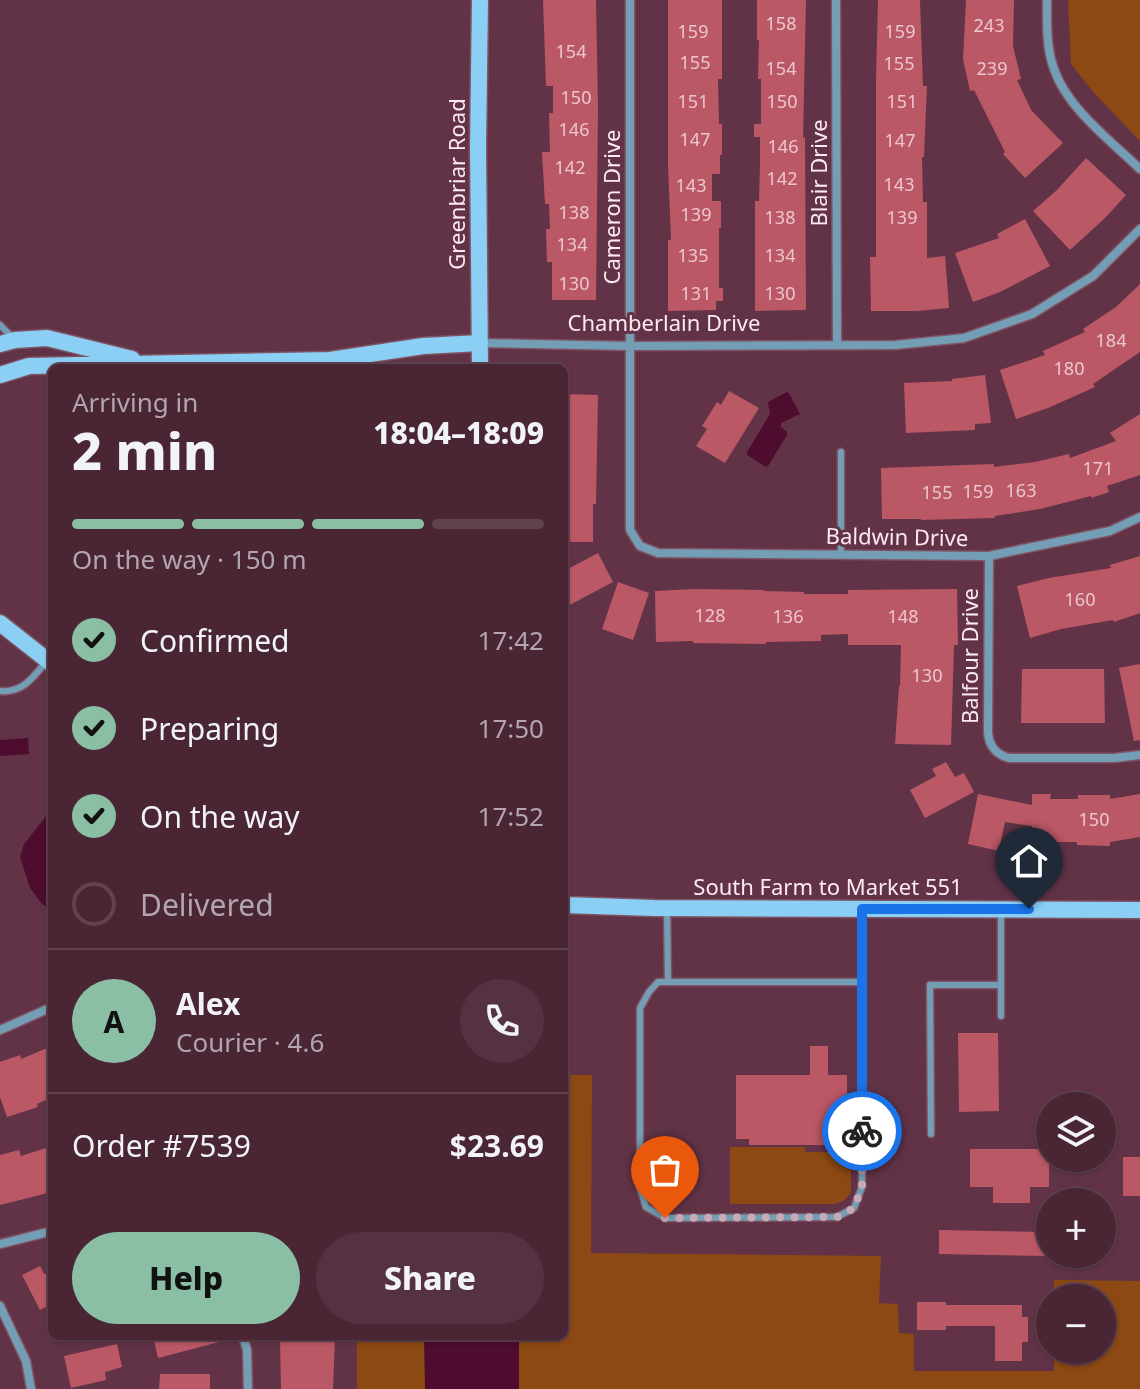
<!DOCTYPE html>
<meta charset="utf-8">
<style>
:root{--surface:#4a2635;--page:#543241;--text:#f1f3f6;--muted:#b2a5ad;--line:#614350;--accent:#8abfa5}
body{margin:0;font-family:"Noto Sans",sans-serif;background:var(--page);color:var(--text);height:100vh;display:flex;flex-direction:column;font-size:30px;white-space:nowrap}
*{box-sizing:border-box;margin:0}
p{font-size:26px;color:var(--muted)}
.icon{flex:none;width:44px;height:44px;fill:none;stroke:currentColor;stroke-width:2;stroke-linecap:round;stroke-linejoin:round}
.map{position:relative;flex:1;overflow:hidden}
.drawer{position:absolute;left:48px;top:364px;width:520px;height:976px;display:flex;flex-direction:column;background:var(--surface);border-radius:12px;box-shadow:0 2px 6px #0004,0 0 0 2px var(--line)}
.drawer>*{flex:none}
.tools{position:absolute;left:1036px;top:1092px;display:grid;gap:16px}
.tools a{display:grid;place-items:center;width:80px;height:80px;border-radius:50%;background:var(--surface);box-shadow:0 2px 6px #0004,0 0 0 2px var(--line);font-size:40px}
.pin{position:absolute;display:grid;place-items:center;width:68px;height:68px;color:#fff;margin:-82px -34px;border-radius:50% 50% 50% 0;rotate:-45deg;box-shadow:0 0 8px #0007}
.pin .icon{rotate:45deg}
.courier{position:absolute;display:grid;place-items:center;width:80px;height:80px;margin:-40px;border:6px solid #1a73e8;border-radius:50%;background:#fff;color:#222;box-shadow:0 2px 10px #0007}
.head em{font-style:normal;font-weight:800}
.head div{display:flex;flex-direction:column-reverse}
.head{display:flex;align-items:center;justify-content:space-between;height:136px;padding:0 24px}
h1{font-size:52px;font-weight:800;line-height:60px}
.bar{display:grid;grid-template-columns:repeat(4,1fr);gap:12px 8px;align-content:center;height:96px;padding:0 24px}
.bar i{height:10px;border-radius:6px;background:var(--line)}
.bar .selected{background:var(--accent)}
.bar p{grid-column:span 4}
.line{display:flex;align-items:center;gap:20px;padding:0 24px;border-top:2px solid var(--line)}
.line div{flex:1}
.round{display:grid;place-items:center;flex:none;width:84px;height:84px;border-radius:42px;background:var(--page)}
ol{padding:0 24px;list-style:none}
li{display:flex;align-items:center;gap:24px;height:88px}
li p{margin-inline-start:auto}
li .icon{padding:8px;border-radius:50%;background:var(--accent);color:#111;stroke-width:4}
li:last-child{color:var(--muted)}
li i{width:44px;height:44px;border:4px solid var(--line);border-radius:50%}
.primary-button{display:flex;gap:16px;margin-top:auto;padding:16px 24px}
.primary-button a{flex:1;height:92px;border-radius:48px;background:var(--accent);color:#111;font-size:32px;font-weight:800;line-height:92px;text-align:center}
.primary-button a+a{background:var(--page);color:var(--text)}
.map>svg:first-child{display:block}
.green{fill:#8c4914}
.water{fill:#4e0c2f}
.building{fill:#bb5866}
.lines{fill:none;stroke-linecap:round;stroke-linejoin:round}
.lane-casing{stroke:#7e5465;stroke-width:9}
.street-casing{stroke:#7e5465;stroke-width:11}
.secondary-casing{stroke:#7e5465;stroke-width:19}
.lane{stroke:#749eb5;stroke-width:6}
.street{stroke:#749eb5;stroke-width:8}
.secondary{stroke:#8bcff5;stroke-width:16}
.done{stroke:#c6aab5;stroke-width:8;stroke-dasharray:0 14.4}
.route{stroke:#1a73e8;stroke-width:10}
.labels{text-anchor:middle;stroke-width:6;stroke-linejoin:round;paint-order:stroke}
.number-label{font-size:18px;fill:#ecc6ce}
.street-label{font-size:22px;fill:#fceaf0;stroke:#623347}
</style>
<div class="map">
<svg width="1140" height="1389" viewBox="0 0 1140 1389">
<rect width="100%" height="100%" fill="#623347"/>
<path class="green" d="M1068,0h72v141l-46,-48 -23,-29z
M564,1075h28l-1,178 290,3 -2,47 19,1 1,29 15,1v37h140v-21h48v-52h-48v-18l86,1v108h-783v-53h207z
M730,1147h75v5h46v40c-4,7 -8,10 -17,12h-104z"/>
<path class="water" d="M787,392l2,1 11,21 -19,9v4l6,5v3l-19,31 -2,1 -19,-12v-3l23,-38 -2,-12z
M28,738l1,16 -29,2v-16z
M52,809v101l-10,-6 -12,-16 -10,-31 4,-13z
M424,1336h95v53h-94z"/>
<path class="building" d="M543,0h53l2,107 -2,193h-44v-38h-5l-1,-33h4l-1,-25h-4l-3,-52h8l-1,-39h4v-27h-7z
M668,0h54v79h-4l1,45h3v31h-2v19h-8v27h9v27h-2v60h4v13h-7v9l-48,1v-71h3l-3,-75z
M757,0h49l-3,138 2,-1 1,173 -51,1v-110h4l1,-38v-26h-6v-13h7v-45h-3l1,-39h-2z
M878,0h42l3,86h4l-3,71h-2l1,45h4v56l18,-2 4,52 -32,3h-46l-1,-54h6v-177z
M966,0h48l-1,46 8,33 -4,1 14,30 32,33 -38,35 -22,-24 2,-2 -31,-62 -4,1 -7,-32z
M1086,158l40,37 -21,23 -35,32 -37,-39 24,-21z
M1025,219l25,47 -50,26 -27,10 -18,-49 44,-15 -2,-4z
M1140,284v68l-47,32 2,3 -47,21 -32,11 -16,-49 45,-15 -2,-4 42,-19 -2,-3 33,-22z
M985,375l6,48 -16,1v6l-69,3 -2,-50 48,-2v-2z
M729,391l30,17 -34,55 -29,-17 11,-17 -5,-3 15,-24 4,3z
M564,394l34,1 -2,109h-3v38h-29z
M1140,414v61l-33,11 2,6 -18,6v-2l-51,13 -45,7v2l-74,2v-1h-39l-1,-51 113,-4v3l41,-5 34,-8 1,4 46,-17 -6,-8z
M598,553l15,29 -49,26v-37z
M1140,556v57l-26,9 -1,-2 -52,9 -31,9 -13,-52 32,-8 62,-10 -1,-3z
M618,582l31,11 -16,47 -31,-11z
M694,589l70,1v1l40,1v2h44v-4l109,-1 1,56h-4l-3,100 -56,-1 4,-58h1l1,-41h-53v-11l-27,1v6l-55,1v2l-73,-1v-2l-37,1 -1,-51z
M1140,664v76l-6,1 -15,-73z
M1022,669h82l1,54h-84z
M946,762l9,15 9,-4 10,19 -49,26 -15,-28 26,-14 -4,-7z
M978,794l54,11v-11h19l-1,5h28v-4h32v4l30,-5v43l-30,5v4l-33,-1v-3h-46l1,-16 -27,-4 -6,29 -31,-7z
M958,1033h40l1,78 -40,1z
M52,1046v51l-15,7 1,3 -31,10 -7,-20v-35l20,-7 1,4z
M810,1046h18v29h19v70h-98v-6h-13v-64h74z
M52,1146v46l-52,13v-50l19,-5 2,6z
M970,1149h79v38h-19v16h-37v-16h-23z
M1123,1157h17v39h-17z
M939,1230l111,2v24l-111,-2z
M40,1266l4,8 8,-3v33l-12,6 -18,-35z
M917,1302h29v3h76v12h6v25h-6v19h-27v-35h-49v4h-29z
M153,1336h69l1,5 -65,17z
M280,1336h55l-2,53h-52z
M117,1344l5,23 -17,5 1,8 -35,8 -7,-32z
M160,1374h50v15h-51z"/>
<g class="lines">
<g class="lane-casing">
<path id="lane" d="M0,325l12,12
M841,452v103
M0,691c22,2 32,-12 45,-28
M667,908l1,74h194v-73
M1001,913v103
M668,982h-10l-9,10 -9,16v180l6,19 19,11 172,-1 17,-9 8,-21v-205
M931,1134l-1,-149h71"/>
</g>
<g class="street-casing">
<path id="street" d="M630,0v530l10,16 18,7 331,3 121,-25 30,-14
M836,0l1,345
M1047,0c0,22 -1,48 7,69 13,39 57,72 86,100
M480,343l150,3 265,-1 69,-7 68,-24 61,-38 47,-47
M989,556l-1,176c1,14 7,22 21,26h105l26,-3
M0,1030l52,-23
M0,1244l52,-13
M0,1306l26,55 5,28
M243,1336l4,14 1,39"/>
</g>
<g class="secondary-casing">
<path id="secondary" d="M0,344l15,-4 32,-2 85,21
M480,368l-2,-222 2,-146
M0,375l29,-9 301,-6 93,-14 57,-3
M0,623l52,41
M564,905l90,3 486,2"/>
</g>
<use href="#lane" class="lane"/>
<use href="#street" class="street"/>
<use href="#secondary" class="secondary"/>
</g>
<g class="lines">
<path class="done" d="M665,1218l172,-1 17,-9 8,-21v-56"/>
<path class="route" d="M862,1131v-222h167"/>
</g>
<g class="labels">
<g class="number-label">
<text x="781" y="30">158</text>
<text x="989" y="32">243</text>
<text x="693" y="38">159</text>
<text x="900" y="38">159</text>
<text x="571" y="58">154</text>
<text x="695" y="69">155</text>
<text x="899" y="70">155</text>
<text x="781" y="75">154</text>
<text x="992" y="75">239</text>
<text x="576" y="104">150</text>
<text x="693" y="108">151</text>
<text x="782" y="108">150</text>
<text x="902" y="108">151</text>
<text x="574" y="136">146</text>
<text x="695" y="146">147</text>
<text x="900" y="147">147</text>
<text x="783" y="153">146</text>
<text x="570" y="174">142</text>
<text x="782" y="185">142</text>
<text x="899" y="191">143</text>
<text x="691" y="192">143</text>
<text x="574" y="219">138</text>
<text x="696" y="221">139</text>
<text x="780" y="224">138</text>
<text x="902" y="224">139</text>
<text x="572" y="251">134</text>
<text x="693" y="262">135</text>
<text x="780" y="262">134</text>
<text x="574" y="290">130</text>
<text x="696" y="300">131</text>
<text x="780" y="300">130</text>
<text x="1111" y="347">184</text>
<text x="1069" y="375">180</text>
<text x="1098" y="475">171</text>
<text x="1021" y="497">163</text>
<text x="978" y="498">159</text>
<text x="937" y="499">155</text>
<text x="1080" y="606">160</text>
<text x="710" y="622">128</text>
<text x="788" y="623">136</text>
<text x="903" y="623">148</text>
<text x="927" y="682">130</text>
<text x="1094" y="826">150</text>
</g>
<g class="street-label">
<text transform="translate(819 173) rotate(-90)" y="8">Blair Drive</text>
<text transform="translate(457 184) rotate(-90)" y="8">Greenbriar Road</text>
<text transform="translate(612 207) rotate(-90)" y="8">Cameron Drive</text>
<text x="664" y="331">Chamberlain Drive</text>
<text transform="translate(897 537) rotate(1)" y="8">Baldwin Drive</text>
<text transform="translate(970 656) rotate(-90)" y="8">Balfour Drive</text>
<text x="828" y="895">South Farm to Market 551</text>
</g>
</g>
</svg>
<div class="tools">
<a><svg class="icon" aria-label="layers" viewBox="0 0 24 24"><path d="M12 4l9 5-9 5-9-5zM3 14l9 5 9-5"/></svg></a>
<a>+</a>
<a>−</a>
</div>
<div class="pin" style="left:665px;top:1218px;background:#ea580c"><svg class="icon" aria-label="bag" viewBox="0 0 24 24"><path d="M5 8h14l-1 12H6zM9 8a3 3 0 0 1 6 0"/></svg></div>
<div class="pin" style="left:1029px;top:909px;background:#1f2937"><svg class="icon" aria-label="home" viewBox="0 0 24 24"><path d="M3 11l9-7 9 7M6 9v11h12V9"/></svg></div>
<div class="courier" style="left:862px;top:1131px"><svg class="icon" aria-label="bike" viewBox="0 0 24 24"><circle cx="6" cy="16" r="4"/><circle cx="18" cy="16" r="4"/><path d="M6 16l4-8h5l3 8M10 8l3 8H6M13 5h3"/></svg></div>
<section class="drawer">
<div class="head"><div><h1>2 min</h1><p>Arriving in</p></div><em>18:04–18:09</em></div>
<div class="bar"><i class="selected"></i><i class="selected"></i><i class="selected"></i><i></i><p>On the way · 150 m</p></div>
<ol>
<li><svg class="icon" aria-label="check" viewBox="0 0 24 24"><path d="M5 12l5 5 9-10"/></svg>Confirmed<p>17:42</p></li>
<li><svg class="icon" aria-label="check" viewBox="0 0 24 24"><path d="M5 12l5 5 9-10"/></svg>Preparing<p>17:50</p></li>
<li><svg class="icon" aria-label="check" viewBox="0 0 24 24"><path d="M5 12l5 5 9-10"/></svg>On the way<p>17:52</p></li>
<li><i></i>Delivered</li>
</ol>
<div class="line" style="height:144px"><b class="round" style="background:var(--accent);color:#111">A</b><div><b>Alex</b><p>Courier · 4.6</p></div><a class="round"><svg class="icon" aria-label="phone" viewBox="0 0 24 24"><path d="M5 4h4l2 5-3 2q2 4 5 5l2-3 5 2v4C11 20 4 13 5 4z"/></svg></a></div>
<div class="line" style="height:104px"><div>Order #7539</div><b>$23.69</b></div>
<div class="primary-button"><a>Help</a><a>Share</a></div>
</section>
</div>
